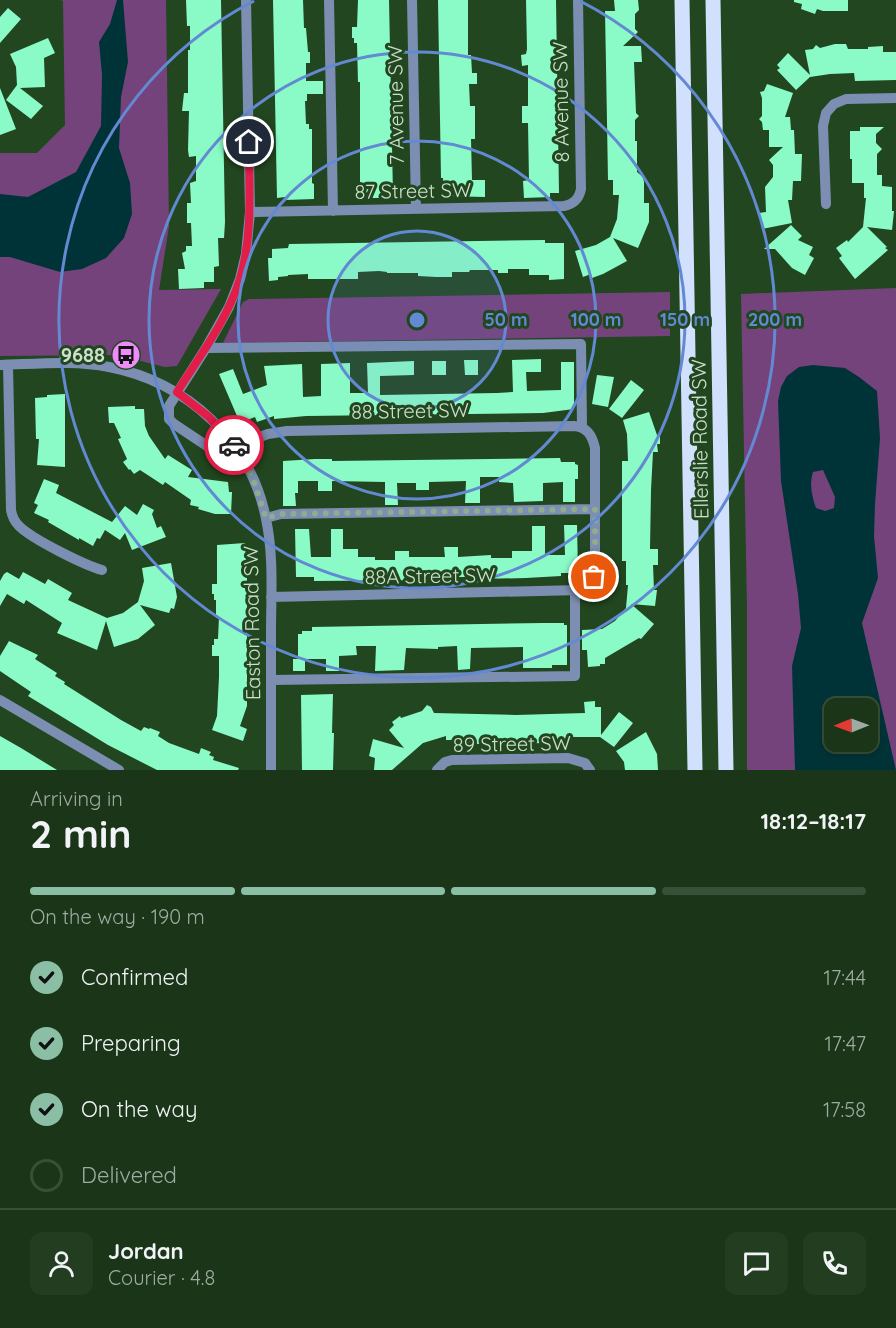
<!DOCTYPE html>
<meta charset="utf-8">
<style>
:root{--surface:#1a3518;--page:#233d21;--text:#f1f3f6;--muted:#9faba2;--line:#385037;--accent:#8abfa5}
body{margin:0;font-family:Quicksand,sans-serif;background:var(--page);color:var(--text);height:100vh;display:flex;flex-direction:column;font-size:22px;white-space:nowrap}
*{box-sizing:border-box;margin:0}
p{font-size:20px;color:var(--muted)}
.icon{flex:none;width:33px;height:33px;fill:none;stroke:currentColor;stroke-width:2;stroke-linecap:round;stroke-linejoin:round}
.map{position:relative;height:770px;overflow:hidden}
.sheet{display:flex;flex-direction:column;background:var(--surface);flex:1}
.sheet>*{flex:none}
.needle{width:39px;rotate:269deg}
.buttons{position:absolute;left:824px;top:698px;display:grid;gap:12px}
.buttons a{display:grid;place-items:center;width:54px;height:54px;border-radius:12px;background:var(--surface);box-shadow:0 3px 9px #0003,0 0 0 2px var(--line);font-size:30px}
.pin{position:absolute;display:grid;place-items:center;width:51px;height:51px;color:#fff;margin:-26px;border:3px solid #fff;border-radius:50%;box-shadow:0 2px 6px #0007}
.courier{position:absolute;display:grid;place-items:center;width:60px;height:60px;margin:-30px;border:4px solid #e11d48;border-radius:50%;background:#fff;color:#222;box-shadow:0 2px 8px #0007}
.head em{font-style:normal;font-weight:700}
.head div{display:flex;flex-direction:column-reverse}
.head{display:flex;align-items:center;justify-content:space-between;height:102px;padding:0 30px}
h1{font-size:39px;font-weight:700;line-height:45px}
.bar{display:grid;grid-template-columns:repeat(4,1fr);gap:9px 6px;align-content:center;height:72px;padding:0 30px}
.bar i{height:8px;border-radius:4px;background:var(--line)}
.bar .current{background:var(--accent)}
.bar p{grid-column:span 4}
.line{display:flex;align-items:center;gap:15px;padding:0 30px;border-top:2px solid var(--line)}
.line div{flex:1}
.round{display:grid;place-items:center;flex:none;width:63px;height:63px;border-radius:12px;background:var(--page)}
ol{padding:0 30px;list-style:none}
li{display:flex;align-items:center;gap:18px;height:66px}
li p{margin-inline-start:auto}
li .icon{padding:6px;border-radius:50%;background:var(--accent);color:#111;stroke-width:4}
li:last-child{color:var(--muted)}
li i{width:33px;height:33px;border:3px solid var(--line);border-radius:50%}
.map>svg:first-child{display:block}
.green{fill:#75437b;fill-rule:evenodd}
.water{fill:#003337;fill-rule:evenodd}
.building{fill:#8afbc7}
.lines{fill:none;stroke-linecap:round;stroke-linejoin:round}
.minor{stroke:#7c8fb2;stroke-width:10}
.major{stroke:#d0e0fd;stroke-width:15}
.done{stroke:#90ab8e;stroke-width:6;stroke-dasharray:0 10.8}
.route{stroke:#e11d48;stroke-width:8}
.ring{fill:none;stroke:#6389d2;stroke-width:3}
.labels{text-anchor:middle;stroke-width:6;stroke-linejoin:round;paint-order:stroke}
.street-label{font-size:20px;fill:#cce1ca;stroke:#224720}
.poi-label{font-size:20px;font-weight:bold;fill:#cce1ca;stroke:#224720;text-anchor:end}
.centre{fill:#6389d2;stroke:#224720;stroke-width:3}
.ring-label{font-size:18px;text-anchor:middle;font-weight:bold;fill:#6389d2;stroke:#224720;stroke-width:6;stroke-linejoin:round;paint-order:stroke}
</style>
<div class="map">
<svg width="896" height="770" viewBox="0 0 896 770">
<rect width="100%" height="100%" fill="#224720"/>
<path class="green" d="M61,0h105l3,226 -10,64 62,-1 -44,77 -12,1 -49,-12 -116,1v-203h37l28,-28 -2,-124z
M896,288v482h-149v-164l-6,-312zM834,708h33v33h-33z
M670,292v44l-447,7 20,-41 6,-3z"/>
<path class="water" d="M117,0h6l5,62 -7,35 -2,51 11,35 2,31 -8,24 -18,20 -24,11 -22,3 -50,-15h-10v-63l28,3 48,-25 25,-46 1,-51 -3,-33 11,-18z
M813,365l32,3 14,9 18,14 3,47 -5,66 -1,32 4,42 -16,45 34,147h-101l-3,-104 9,-38 -3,-34 -17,-113 -3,-80 3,-14 6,-11 12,-9zM823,470l12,27 -1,11 -9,3 -9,-3c-4,-12 -7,-23 -3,-36zM834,708h33v33h-33z"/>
<path class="building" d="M186,0h35l4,222 -1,16h-6l1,28 -5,1v15h-10v6l-25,1 -1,-20h7l-3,-16 4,-2v-5h6l-1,-23h-4v-20h4l-1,-20 6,-2v-25l-7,1 -1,-7 1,-39h-7l2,-18h4v-43h2v-24h-3z
M273,0h30l1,28h2l2,24h2v11h-4v18h17v13h-16v7h-2l1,23h3v5h3v54l2,1v15l-29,1v-3l-8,1z
M358,0h31l4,195h-11v3h-22v-116h-2l-1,-39h-3v-5h-2v-11h5z
M438,0h30v55h3l1,18h5v11h-8l1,22h5v33h-4l1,41h13v17l-41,-1 -1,-18h-2z
M526,0h30l3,193h-9v4l-26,1 -1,-17 6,-1 -1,-57h-6v-17h6v-41l-6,1 -1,-11 5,-1 1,-5z
M614,0h24l1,10 -4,4v15l3,3 -15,14h18l1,16h-8l2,51 3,3 -4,4v21h2v31l6,5 1,5v21h5v19l-11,26 -25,-10 14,23 -24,13 -11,4 -1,-4 -8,3 -8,-26 21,-6 14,-8 7,-18 2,-24h-6v-15h-5l-2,-115 -1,-54h10z
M794,0h54v11h-25l-6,-2 -2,5 -14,-5 1,-5 -8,-2z
M8,8l13,11 -21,24v-26z
M48,38l7,15 -11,5 1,29 -25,1 23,18 -12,13 -25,-19 11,-15 -1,-18 -6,-13z
M835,44h11l2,5h20v-2l15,-1v6h13v28l-41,1 -1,-8 -24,1 -20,3 -14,13 -19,-20 3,-2 -3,-3 11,-12 22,22 -5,-25 8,-1 3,-4 4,3z
M767,84l26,9 -8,24h5l1,13h3l1,24h7l-1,27h-8l-1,19h-4l4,23 -30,6 -3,-16 7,-1 -1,-25 8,-10v-12l-4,-5 14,-13h-14v-17h-6l-1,-8 -3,-3 3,-3v-18l-2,-6 4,-1z
M0,88l16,41 -16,6z
M860,127h24l-8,7v9l6,6 -5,5v21h5v11l10,1v24h2l-2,19 -25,-3 20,20 -2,1 3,2 -33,29 -16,-21 3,-2 -6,-8 11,-8 1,2 15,-15 3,-29h-2v-15h-12v-24h-2v-28h10z
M791,225l11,11 -4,4 15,7 -4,8 5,3 -9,17 -13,-7 -17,-19h-11z
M545,240v3h19v36l-15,1v-5h-20v-6h-21v4h-10v-3h-28l-1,2h-17v5h-16l-18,-1v-3h-31v-1l-8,-1 -21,1v7h-50v-5l-20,1v1l-10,1v3l-9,1 -1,-23h4v-9l16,-1 1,-4z
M541,359v13h-15l1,19 34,-1v-28h13v47l-31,4 -237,3 -32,3v-3l-17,6 -2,-5 -15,6 -21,-49 14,-5 10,25 24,-9 -3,-19 38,-2 1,33 18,-1v-32l29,-1v30h18l-1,-30 47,-2v14l-34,1v19l117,-2 16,-1 -1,-32z
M464,360h14v15h-13z
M432,361h14v14h-14z
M597,375l17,2 -6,30 -16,-3z
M631,380l13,10 -22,28 -13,-9z
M65,394v73l-28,-2 2,-26h-3l-1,-41 12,-1v-2z
M135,406v3h9l1,17 4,10 16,23 3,-4 24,15 -4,7 40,5 1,10h3l-1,22h-16l-17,-5 1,-2 -9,-2 1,-5 -26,-18 -2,3 -23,-15 -6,4 -4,-5 -1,1 -6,-8 4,-3 -9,-20 3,-1 -7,-15h-5l-1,-16z
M649,412l8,23h3v9h-3l1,8h-5l-2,38 -1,59h8v16h-5l1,25h3l-2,16 -24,-2 23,20 -13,15 -2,-1 -34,20v6h-5v2l-12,1 -1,-17h-5v-20l20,-1 13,-8 11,-13 2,-23h-2v-24h-4v-100h6l-1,-27 -4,-14z
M560,458l1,4h14v2l3,1v14h-3v23h-12v-20l-20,1v18l-29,1 -1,-19 -14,-1v-5h-19v26h-15l1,-22 -37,1v8h-13v-7h-19l1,22h-13v-23l-53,-1v10h-14v-10h-20v12h-3l1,13h-13v-45l32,-2h17v2z
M44,479l15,6 -3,8 56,29 13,-16 12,9 6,-11 11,6 -2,4 5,14 4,-2 5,11 -34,13 -7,-17 -5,7 -15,-10 -5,9 -3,-1 -4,8 -14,-8v2l-31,-18 1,-2 -15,-7 4,-8 -4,-2z
M564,525h13l1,48h-17v3l-35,2 -48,1v-2h-19v3h-10l-135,1v-4h-18l-1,-48h14l2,28h20v-28h12v20h15v8h17v3h20v-9h14v6h36l-1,-10h14v10l33,-2v3h21v-7h20v-25h13v29h20z
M245,543l2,29v134l-7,20 7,3 -4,12 -31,-11 5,-14 2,-39v-21h-7v-11h2v-6h4l1,-22h-3v-17h-2v-6h-2v-10h5v-39z
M171,563l6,34 -3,12 -3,-1 -2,5 -29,-8 15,20 -17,14 -24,8 -8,-26 -9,29 -40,-17 5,-10 -36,-23 -2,4 -17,-10 -7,12v-25l4,-7 3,-2 12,7 4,-7 22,12 3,-5 24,14 -4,7 39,18 16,-5 15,-11 6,-21 -2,-13z
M543,623h21v2h3v40h-15v3h-29v-21l-52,1 -1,21 -12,1 -1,-24 -19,1v2l-32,-1 -2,22 -29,1 1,-25h-20l1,9 -18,1v15h-13v-12h-21v12h-12v-12h5v-25h4v-3h10v-4z
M9,641l29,14 -3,4 22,14 -2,3 10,6 -1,2 57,36 20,11 3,-4 5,2 1,-1 10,4 -2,4 11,7 30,11 2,-6 10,4 -2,3 5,2 -1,3 26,8 -1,2h-81l-49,-25 -80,-49 3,-4 -31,-21v-15z
M333,694l-1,39h2l-1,37h-31l-1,-75z
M595,701v6h6v28l18,-23 14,11 -19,24 -14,-10h-30v5l-22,1 -79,1h-8v-4h-15v-4l-23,7 -31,27h-18l1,-12 -6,-2 4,-17 31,9 -15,-18 5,-5 -2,-3 8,-6 1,2 21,-7 5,-6 4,2 3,6 82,2 69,-2 -1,-11z
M646,732l11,22 1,16h-33l-1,-8 -8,-11z
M0,736l21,12 36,22h-57z"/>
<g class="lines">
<path class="minor" d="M246,0l4,212 -4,42 -6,25 -11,28 -23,41 -37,58v13l5,5 39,26 22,-4 33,-12 19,-3 287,-5c13,1 18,9 21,22v122l-4,12 -11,8 -309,7
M329,0l4,211
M412,0l4,209
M826,204l-3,-78 3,-13 8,-9 12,-5 50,-1
M250,212l314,-6c10,-2 15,-7 17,-17l-3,-189
M206,348l375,-4 1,83
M0,365c36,-1 74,-5 109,2 78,15 142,74 157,152 8,37 5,77 5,114 0,46 0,91 0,137
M8,365l3,145c1,6 3,11 8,16 13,13 65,39 83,44
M266,518l15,-4 314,-5
M271,680l304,-4v-85
M0,700l119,70
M437,770l8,-8 7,-2 116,-2 17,5 5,7"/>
<path class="major" d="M682,0l13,770
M713,0l13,770"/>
</g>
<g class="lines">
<path class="done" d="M234,445l18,31 14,42 15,-4 314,-5v61l-1,7"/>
<path class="route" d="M234,445l-25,-28 -32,-25c23,-36 50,-72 63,-113 13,-44 9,-91 9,-137"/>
</g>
<circle cx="417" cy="320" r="89" fill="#6389d2" fill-opacity=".12"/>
<g class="ring">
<circle cx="417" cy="320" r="89"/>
<circle cx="417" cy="320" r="179"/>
<circle cx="417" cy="320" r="268"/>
<path d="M580 1A358 358 0 1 1 254 1"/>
</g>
<defs>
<g id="bus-disc" transform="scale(1.5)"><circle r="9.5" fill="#ed8cf9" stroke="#224720"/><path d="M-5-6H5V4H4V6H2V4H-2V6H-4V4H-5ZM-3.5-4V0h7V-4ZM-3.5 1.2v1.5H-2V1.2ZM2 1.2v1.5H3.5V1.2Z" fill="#111"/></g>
</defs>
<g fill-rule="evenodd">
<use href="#bus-disc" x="126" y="355"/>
</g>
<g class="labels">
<g class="street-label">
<text transform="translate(561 102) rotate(-91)" y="7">8 Avenue SW</text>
<text transform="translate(396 105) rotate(-91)" y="7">7 Avenue SW</text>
<text transform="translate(413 191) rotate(-1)" y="7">87 Street SW</text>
<text transform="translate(410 411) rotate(-1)" y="7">88 Street SW</text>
<text transform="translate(700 439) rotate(-91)" y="7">Ellerslie Road SW</text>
<text transform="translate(430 576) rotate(-1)" y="7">88A Street SW</text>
<text transform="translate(252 623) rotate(-91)" y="7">Easton Road SW</text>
<text transform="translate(512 744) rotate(-1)" y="7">89 Street SW</text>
</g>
<g class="poi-label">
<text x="105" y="362">9688</text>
</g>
</g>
<circle cx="417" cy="320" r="9" class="centre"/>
<g class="ring-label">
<text x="506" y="326">50 m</text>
<text x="596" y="326">100 m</text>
<text x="685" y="326">150 m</text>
<text x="775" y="326">200 m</text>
</g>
</svg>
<div class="buttons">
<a><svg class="needle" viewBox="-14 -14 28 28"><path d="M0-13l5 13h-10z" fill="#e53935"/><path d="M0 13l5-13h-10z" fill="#9faba2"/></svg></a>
</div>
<div class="pin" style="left:594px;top:577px;background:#ea580c"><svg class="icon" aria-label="bag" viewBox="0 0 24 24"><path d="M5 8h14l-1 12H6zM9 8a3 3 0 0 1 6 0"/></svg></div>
<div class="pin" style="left:249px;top:142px;background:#1f2937"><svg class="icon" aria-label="home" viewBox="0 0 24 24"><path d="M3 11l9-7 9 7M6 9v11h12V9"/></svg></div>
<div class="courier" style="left:234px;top:445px"><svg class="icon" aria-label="car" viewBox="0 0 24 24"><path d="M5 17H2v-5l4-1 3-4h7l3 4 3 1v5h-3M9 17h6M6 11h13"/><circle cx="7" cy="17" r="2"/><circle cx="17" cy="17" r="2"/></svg></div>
</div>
<section class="sheet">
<div class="head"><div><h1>2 min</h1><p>Arriving in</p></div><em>18:12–18:17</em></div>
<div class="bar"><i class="current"></i><i class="current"></i><i class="current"></i><i></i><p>On the way · 190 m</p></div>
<ol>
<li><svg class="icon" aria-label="check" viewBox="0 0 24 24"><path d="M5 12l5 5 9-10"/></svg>Confirmed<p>17:44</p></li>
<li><svg class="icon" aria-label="check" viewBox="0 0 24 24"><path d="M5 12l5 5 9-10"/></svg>Preparing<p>17:47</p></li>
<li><svg class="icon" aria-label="check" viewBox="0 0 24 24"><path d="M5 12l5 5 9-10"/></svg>On the way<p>17:58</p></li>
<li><i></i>Delivered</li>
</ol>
<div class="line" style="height:108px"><a class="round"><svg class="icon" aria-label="person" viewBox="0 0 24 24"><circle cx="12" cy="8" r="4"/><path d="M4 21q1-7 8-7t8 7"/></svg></a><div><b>Jordan</b><p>Courier · 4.8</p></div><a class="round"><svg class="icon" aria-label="chat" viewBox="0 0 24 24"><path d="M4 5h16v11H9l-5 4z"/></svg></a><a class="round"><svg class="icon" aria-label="phone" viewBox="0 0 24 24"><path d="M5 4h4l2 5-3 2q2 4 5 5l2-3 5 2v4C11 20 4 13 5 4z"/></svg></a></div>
</section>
